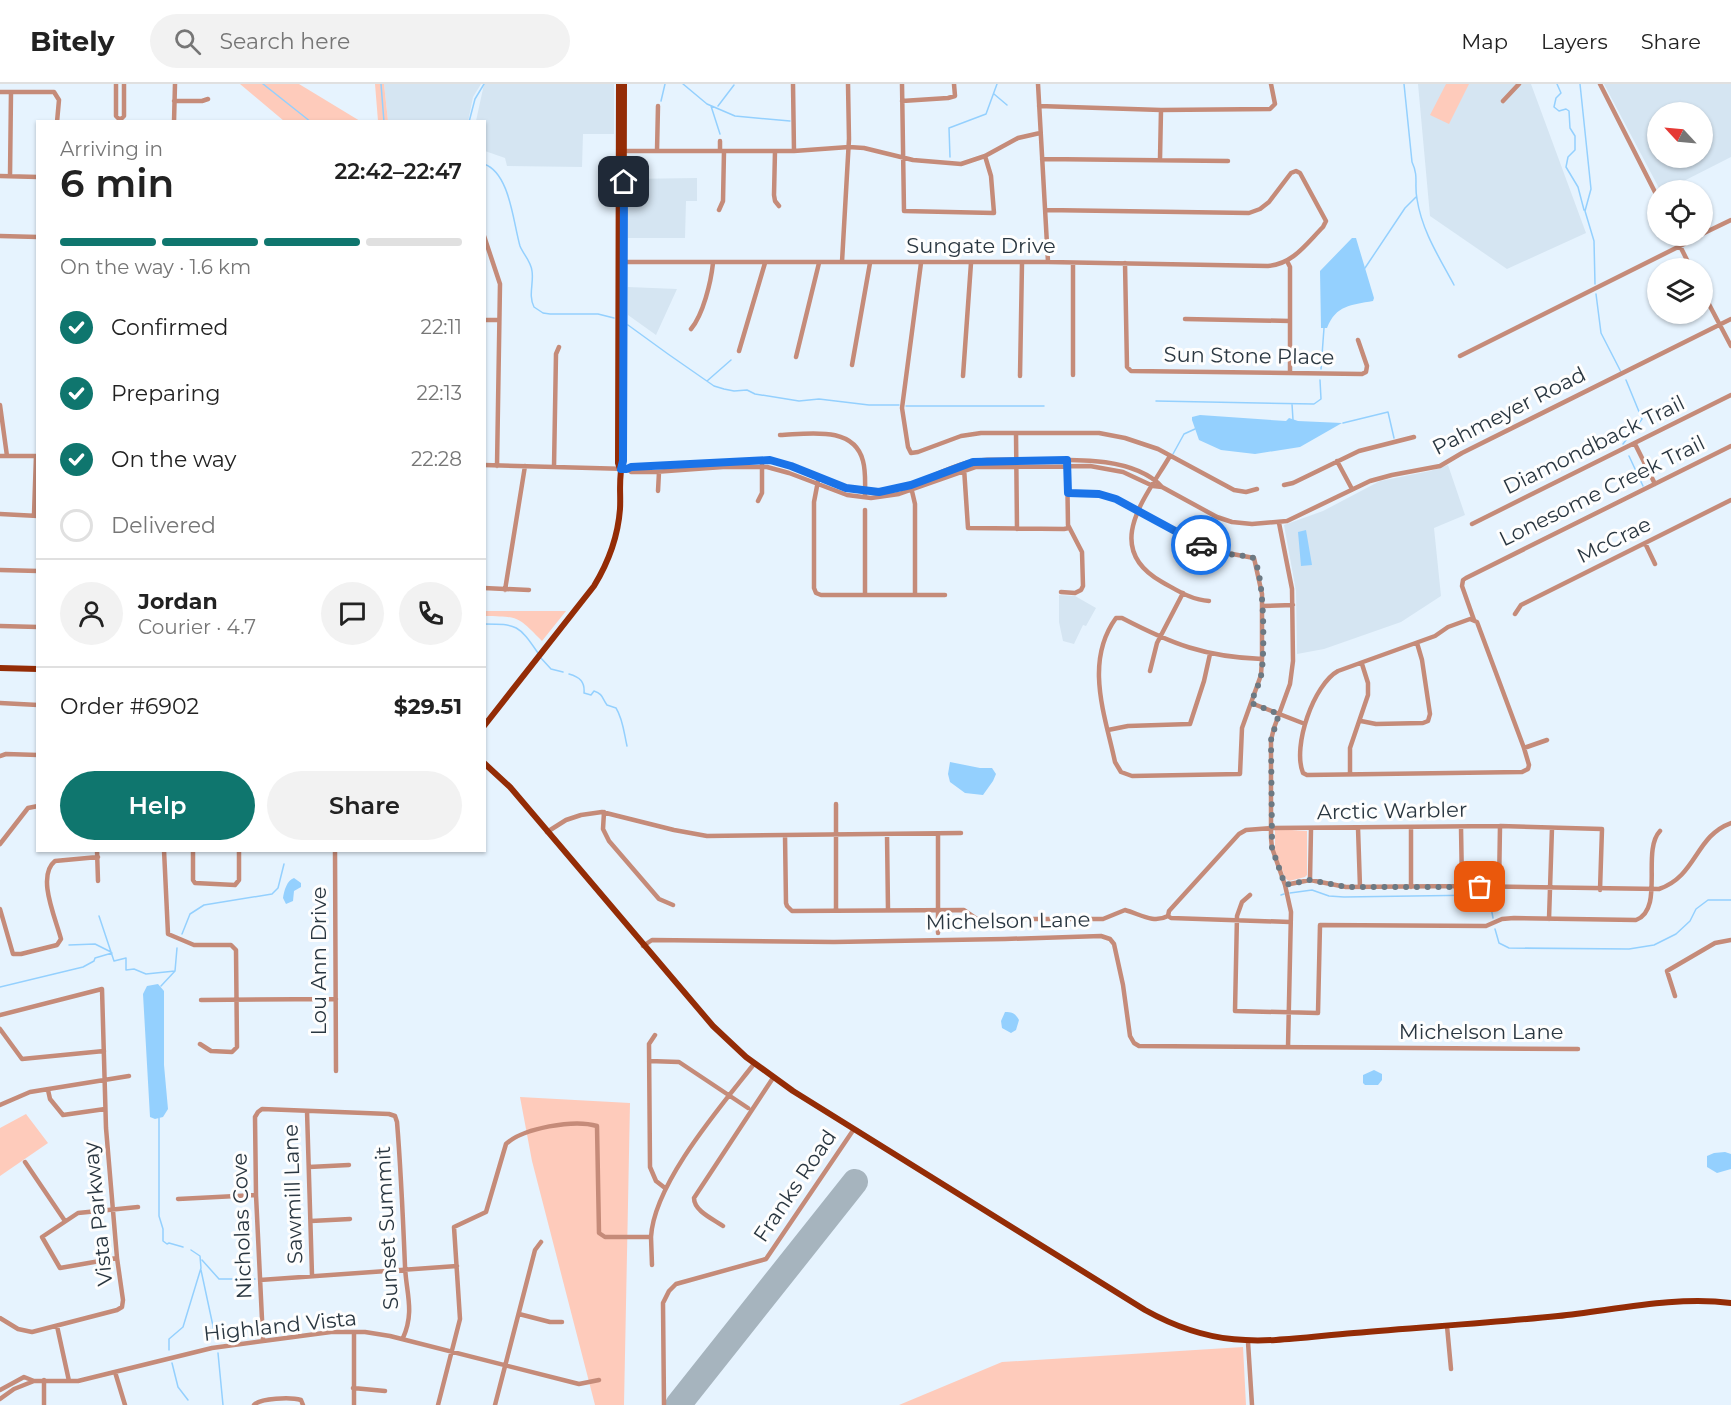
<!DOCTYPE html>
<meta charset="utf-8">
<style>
:root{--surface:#fff;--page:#f2f2f2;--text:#222;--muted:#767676;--line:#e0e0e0;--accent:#0f766e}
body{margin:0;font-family:Montserrat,sans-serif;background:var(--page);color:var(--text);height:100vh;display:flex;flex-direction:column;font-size:22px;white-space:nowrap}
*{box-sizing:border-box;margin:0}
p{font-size:20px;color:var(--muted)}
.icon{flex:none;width:33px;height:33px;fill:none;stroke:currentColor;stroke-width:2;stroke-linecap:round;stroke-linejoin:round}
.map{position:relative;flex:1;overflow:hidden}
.sheet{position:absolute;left:36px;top:36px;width:450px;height:732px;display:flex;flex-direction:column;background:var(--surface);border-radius:0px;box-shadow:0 2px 4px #0004}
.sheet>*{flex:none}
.needle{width:39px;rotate:296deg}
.tools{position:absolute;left:1647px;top:18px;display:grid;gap:12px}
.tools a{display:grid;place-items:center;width:66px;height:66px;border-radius:50%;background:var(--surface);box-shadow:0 2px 4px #0004;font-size:30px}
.pin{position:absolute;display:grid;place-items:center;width:51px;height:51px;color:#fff;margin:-26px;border-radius:12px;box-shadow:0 3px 9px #0006}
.courier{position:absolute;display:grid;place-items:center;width:60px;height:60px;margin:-30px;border:4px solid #1a73e8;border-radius:50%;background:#fff;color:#222;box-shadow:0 2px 8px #0007}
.head em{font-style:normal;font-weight:600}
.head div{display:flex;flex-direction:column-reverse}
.head{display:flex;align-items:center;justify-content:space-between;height:102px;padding:0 24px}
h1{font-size:39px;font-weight:600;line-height:45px}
.bar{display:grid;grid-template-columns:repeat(4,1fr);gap:9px 6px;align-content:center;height:72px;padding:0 24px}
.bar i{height:8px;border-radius:4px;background:var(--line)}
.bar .on{background:var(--accent)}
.bar p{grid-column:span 4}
.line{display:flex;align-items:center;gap:15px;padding:0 24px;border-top:2px solid var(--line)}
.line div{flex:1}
.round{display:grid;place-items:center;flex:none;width:63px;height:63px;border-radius:32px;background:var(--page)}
ol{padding:0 24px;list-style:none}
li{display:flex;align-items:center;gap:18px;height:66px}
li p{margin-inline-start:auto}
li .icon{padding:6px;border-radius:50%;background:var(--accent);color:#fff;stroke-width:4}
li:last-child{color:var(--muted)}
li i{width:33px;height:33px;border:3px solid var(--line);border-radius:50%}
.cta{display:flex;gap:12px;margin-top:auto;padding:12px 24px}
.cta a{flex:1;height:69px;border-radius:36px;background:var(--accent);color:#fff;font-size:24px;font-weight:600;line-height:69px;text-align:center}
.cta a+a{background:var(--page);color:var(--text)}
header{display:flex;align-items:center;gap:36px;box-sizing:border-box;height:84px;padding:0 30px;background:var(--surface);border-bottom:2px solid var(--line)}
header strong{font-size:28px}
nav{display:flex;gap:33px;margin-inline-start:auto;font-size:21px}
.search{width:420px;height:54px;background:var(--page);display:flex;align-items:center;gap:15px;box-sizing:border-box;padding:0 21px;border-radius:33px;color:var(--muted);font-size:22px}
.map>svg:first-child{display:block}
.built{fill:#d5e5f2;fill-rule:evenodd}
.green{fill:#fecbbb}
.water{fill:#94d0fe}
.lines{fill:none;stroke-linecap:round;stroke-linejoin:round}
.stream{stroke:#94d0fe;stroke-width:1.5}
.runway{stroke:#a6b4be;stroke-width:26}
.minor{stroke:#c58b79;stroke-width:4.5}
.major{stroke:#942c06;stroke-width:6}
.done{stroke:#6c7983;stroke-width:6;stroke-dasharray:0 10.8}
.route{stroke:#1a73e8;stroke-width:8}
.labels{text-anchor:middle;stroke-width:6;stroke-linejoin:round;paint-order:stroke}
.street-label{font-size:21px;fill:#2a3741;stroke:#fefefe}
</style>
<header>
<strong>Bitely</strong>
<div class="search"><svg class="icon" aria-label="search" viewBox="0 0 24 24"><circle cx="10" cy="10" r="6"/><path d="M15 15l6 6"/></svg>Search here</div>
<nav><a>Map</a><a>Layers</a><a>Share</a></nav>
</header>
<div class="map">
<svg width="1731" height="1321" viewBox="0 0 1731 1321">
<rect width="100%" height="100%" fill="#e6f3fe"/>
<path class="built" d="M384,0h97l-8,13 -5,25 -80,-1z
M484,0h130v50h-31l-1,33 -75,-1 -2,-8 -20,-7 -1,-29 -8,-1z
M1418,0h113l55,149 -79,36 -77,-53z
M1604,0h127v73l-65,33h-6zM1658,28h44v46h-44z
M697,94v23h-11l-1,37h-57v-59z
M628,203l49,2 -21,46 -28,-20z
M1448,381l17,50 -31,13 7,68 -40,26 -77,27 -27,5 -1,-63 -12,-66 39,-14 57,-30 50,-10z
M1059,511l16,1 21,12 -10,18 -3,-1 -9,19 -11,-3 -4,-19z"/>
<path class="green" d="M240,0h59l61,37h-76z
M375,0h9l4,37h-10z
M1446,0h23l-20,40 -19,-9z
M485,527h81l-24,30c-25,-25 -22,-24 -57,-25z
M1275,745l32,2v44l-2,2 -16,4 -3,-2 -11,-27z
M520,1013l110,6 -6,302h-29l-63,-244z
M26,1030l22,29 -48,33v-48z
M1243,1263l3,58h-347l103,-43z"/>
<path class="water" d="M1352,154h4l18,60 -1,3c-22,4 -37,4 -46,27h-6l-1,-57z
M1200,331l86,6 3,-3 9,3 44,2 -42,24 -45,7 -34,-4 -22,-10 -7,-20v-3z
M1306,446l6,35 -11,1 -3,-34z
M950,678l30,6h12l4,6 -3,7 -10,14 -18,-2 -15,-11 -2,-8z
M294,794l7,5v4l-7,4 -1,10 -7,3 -3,-6c1,-7 4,-18 11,-20z
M158,900l6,7v74l4,44 -5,8 -8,2 -5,-2 -7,-123 4,-8z
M1005,928c7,0 10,1 14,8l-3,10 -5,3 -9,-5 -1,-7z
M1374,986l8,4v6l-4,5h-13l-2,-2v-8z
M1725,1068l6,2v15l-14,4 -10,-6v-11l7,-3z"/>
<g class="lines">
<path class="stream" d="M263,0l48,38
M381,0l3,38
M683,0l24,20 28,12 55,5
M1404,0l8,78c7,15 2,22 5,37 5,32 22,58 37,86
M1557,0l4,9 -5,5 -2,9 5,4 7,-2 3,2 1,17 5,8v14l-7,7 -2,10 12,20 6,23
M1580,0l11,105 -6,22 9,30 1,43
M994,10l13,11
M661,17l4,-17
M711,22l9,28
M718,22l16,-21
M469,38l6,-23 9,-15
M950,73l-1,-29 37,-14 11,-30
M484,80c26,9 29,58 36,82 3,8 11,15 12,25 2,12 -4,24 2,36l9,6 7,1h48l16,4
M1365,184l40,-60 11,-11
M1596,210l5,39 20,39
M628,241l40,29 46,32 10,3 10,2 13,-1 8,4 44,7 20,-2 50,6h30
M1321,285l3,-41
M707,297l24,-21
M1156,317l158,3 7,-5 -1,-19
M1292,320l1,16
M906,322h138
M1343,339l45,-11 6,26
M1623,360l19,-25 -16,-39
M1173,370l11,-20 11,-5
M1629,372l14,30
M484,540c33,0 35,1 54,29
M540,573l11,12 12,3
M569,590c11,3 16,8 15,19l7,2 3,-4c9,3 8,7 13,14l9,3c7,11 8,25 11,38
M1290,809l22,-3 17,6 15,1 138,-2 8,7 3,16
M1281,811l3,-1
M99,832l15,45 12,-3v12l8,-1 12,5 29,-3 2,-23
M1495,845l4,14 10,5 120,1 25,-4 22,-11 14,-13 6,-12 12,-9h23
M182,850l8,-20 14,-9 68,-11 6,-6 6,-24
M69,861l26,-1 16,8
M161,902l14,-15
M0,903l83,-20 11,-6 1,-3 17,-5
M159,1034v98l4,13v12l4,3 2,-1 14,4
M202,1176l17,19h36
M201,1186l15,70
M169,1266v-11l14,-12 18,-59 -1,-12 -9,-6
M218,1269l5,52
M172,1279l6,24 10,13"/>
<path class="runway" d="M678,1321l177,-223"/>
<path class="minor" d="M116,0v32l4,4 4,-4v-32
M793,0l1,67
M902,0l2,127 90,2 -3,-37 -6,-20
M1038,0l10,178
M1600,0l58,114
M0,8h54l5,8 -2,22
M174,17h28l6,-2
M902,17l46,-3 7,-2 -1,-12
M1503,17l16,-17
M1039,22l122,4 109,-1 5,-5 -4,-20
M174,38l1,-38
M622,67h172l55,-4 15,1 49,12 48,4 24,-8 33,-18 22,-5
M657,67l1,-45
M720,67v-10
M775,67l-1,44 1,6 4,5
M1042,75l186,2
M1160,75l1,-49
M0,92l38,1
M10,92l1,-84
M719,126l4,-9 1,-50
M1702,150l29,-14
M0,152l38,1
M484,152l16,48 -3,182
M1675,152l16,32
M1287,177l3,6v106
M621,178h427l220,4c25,-2 38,-22 55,-39l3,-6 -26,-48 -4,-2 -5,2 -22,29 -9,7 -11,4 -204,-3
M842,178l7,-123 -1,-55
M921,179l-19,145 6,39 3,6 7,-1 43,-16 20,-3h118l26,5 33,11 76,41 12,2 11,-3
M1125,179l2,104 4,4 231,3 4,-2 1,-6 -9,-26
M1702,207l29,55
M1185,235l105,2
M484,236h15
M691,245c12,-14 20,-47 22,-66
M739,267l26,-88
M1460,272l240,-120
M796,273l23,-94
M852,281l18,-102
M1073,291v-112
M963,292l8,-113
M1020,292l2,-113
M0,321l7,51
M1016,349l1,96
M780,351c28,-1 74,-10 83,26 3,11 2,23 2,34
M1635,360l20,40
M0,372h38
M1170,372c-24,41 -69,92 -8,126 15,8 29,18 47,19
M1337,377l15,28
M484,381l144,4 3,-2 139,-7c35,6 64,31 100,32 35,2 64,-20 96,-29 18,-5 37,-3 55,-3 41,0 111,-6 141,27
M554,383l2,-113 3,-7
M964,384l4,60 96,1 5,-1
M628,385l3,3h23l69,-5h44l22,6 58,22 24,3 28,-4 77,-27 114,-1 33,6 30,14 9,1 55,30 15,5 20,2 35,-3 83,-40 22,-6 48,-9 22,-13 269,-134
M818,397l-4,21v86l2,5 5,2h124
M1284,401l9,-2 66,-32 55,-14
M911,403l4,17v91
M658,407l1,-19
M1068,409l31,1 17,5 86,46 25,8 27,5 8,36v65l-1,16 -19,53 -2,46 -108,2 -11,-4 -6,-10c-10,-47 -31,-100 1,-144h6c50,26 83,39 140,41
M758,417l4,-8v-29
M865,426v85
M0,430l38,2
M34,431l2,-59
M1279,439l13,66 1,72 -3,23 -16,44 -3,12v98l1,10 13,37 6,27 -3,135
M1472,440l259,-129
M1645,459l10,21
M0,486l38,1
M484,504l45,2
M505,506l20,-124
M1061,508l14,1 6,-3 2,-4 -1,-34 -14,-27 -1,-63
M1262,522l31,-1
M1515,530l6,-9 210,-105
M1470,535l7,3 47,126 5,17 -1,4 -6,3 -215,3 -4,-2c-11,-27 11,-89 35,-102l97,-35 13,-9z
M1474,536l-12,-34 1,-6 3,-2 265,-132
M0,542l38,1
M1150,587l7,-28 26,-50
M0,619l38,2
M1251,619l54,21
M1361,637l15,3 47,-1 5,-2 2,-7 -8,-54 -5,-17
M1108,646l20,-4 62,-2 14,-43 6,-27
M1524,664l23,-8
M0,672l6,-2 32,1
M1350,690v-26l18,-53v-12l-6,-19
M836,720v106
M604,728l-1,17 6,12 50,58 14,6
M1411,743v60
M1461,743l1,59
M1358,744l2,59
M547,748l19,-12 15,-5 21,-3 72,18 33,6 254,-3
M887,750l1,76
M938,750v99
M785,751l1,68 1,3 5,5 172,-1 13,9h126l22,-9c15,4 28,14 43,6l1,-5 70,-77 7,-4 26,-2 228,-2 102,3 -2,61
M0,760l28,-36 10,-2
M97,766l1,31
M164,766l4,84 26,11h37l5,5 1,97 -5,5 -21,-1 -11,-7
M193,766v30l2,3 40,2 4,-5v-30
M335,766l1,221
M1310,796l1,-51
M1285,801l25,-5 36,7 116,-1 197,3c38,-13 36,-53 72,-66
M1499,803l1,-61
M1250,811l-8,7 -5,14 -2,95 83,2 2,-88 166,1 16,-7 12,-1 122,2c29,-11 5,-69 24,-89
M0,825l13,45h8l36,-9 4,-6c-5,-20 -25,-63 -6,-78l43,-4
M1168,832l3,2 119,4
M1549,835l3,-91
M643,862l9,-6 182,2 171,-3 96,-3 9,3 4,5 9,41 7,51 4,7 5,3 439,3
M1675,912l-8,-25 48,-28 16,-3
M201,916l135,-1
M0,931l102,-26 4,139 11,130 6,42 -1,7 -5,3 -85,22 -14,-3 -18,-11
M0,945l22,30 82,-8
M655,951l-6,9 1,123 6,14 9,7
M649,977l30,1 69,46
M48,1006l2,9 13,16 42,-6
M0,1021l30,-13 99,-16
M307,1027l5,164
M25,1078l40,59
M309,1083l40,-2
M178,1115l78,-4
M311,1137l39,-2
M723,1142c-10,-7 -29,-15 -29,-28l79,-120
M651,1153l1,28
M117,1174l-57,10 -18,-31 36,-24 60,-6
M260,1196l197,-14
M519,1230l31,8h12
M57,1242l12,55
M1447,1242l4,43
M354,1248v73
M263,1256l-7,-145 -1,-78 3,-5 4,-3 102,4 25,1 6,2 2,6c4,48 6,96 8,144 1,27 10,45 -2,72
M1248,1258l4,63
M115,1288l10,33
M44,1296v25
M353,1304l32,3
M0,1306l24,-13 10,4
M0,1315l14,-10 20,-8h44l134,-33 119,-16h34l25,4 189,48 20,-4
M254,1321c6,-7 37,-8 47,-5l2,5
M438,1321l22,-86 -6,-92 32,-15 20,-68c17,-16 68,-25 91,-18l2,107 6,4h46c3,-54 70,-131 103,-173
M495,1321l40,-155 6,-8
M664,1321l-1,-102 6,-12 7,-7 90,-25 88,-130"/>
<path class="major" d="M619,0l-1,379 2,6
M0,584l38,1
M484,642l110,-140c14,-23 24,-50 26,-77 1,-16 -2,-32 3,-48l1,-377
M484,679l26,24 203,239 33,31 47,34 352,219c77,43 126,30 209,23 68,-6 136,-10 204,-17 57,-6 116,-20 173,-13"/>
</g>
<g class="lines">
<path class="done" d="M1201,461l26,9 25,3c13,10 13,101 9,119 -2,9 -7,18 -10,27l28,11 -8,26 1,98v10l13,37 25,-5 36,7h134"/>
<path class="route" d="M624,98l-1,279 -2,8h6l4,-2 139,-7 21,6 55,22 33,4 32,-7 62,-23 94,-2 1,33 31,1 17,5 85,46"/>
</g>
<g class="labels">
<g class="street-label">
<text x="981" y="169">Sungate Drive</text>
<text transform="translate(1249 272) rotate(1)" y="7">Sun Stone Place</text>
<text transform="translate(1509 327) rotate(-27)" y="7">Pahmeyer Road</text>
<text transform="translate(1594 361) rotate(-26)" y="7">Diamondback Trail</text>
<text transform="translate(1602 407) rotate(-26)" y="7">Lonesome Creek Trail</text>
<text transform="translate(1614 456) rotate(-26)" y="7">McCrae</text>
<text transform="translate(1392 727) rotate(-1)" y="7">Arctic Warbler</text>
<text transform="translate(1008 837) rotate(-1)" y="7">Michelson Lane</text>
<text transform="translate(319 877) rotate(-90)" y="7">Lou Ann Drive</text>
<text x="1481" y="955">Michelson Lane</text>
<text transform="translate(795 1102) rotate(-56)" y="7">Franks Road</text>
<text transform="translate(293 1110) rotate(-92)" y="7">Sawmill Lane</text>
<text transform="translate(98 1130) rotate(-96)" y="7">Vista Parkway</text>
<text transform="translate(242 1142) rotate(-92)" y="7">Nicholas Cove</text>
<text transform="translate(387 1144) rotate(-93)" y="7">Sunset Summit</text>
<text transform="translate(280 1242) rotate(-6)" y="7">Highland Vista</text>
</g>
</g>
</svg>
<div class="tools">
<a><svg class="needle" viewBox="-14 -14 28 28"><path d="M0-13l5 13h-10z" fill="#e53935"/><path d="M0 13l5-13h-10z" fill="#767676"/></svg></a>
<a><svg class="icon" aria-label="locate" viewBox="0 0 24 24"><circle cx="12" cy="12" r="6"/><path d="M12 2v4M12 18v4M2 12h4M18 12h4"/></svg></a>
<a><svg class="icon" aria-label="layers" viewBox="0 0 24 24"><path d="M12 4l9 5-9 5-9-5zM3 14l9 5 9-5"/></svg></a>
</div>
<div class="pin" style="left:1480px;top:803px;background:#ea580c"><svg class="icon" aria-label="bag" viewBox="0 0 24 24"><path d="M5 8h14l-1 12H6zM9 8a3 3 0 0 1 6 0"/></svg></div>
<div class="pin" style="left:624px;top:98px;background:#1f2937"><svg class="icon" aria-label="home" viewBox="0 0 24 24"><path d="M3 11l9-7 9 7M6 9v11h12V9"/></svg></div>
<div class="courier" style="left:1201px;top:461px"><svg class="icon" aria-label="car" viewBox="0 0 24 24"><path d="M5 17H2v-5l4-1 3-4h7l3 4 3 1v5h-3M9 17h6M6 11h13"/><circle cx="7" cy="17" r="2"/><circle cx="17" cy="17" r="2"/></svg></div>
<section class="sheet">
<div class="head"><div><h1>6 min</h1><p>Arriving in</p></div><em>22:42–22:47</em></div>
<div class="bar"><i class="on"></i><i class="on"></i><i class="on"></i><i></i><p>On the way · 1.6 km</p></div>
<ol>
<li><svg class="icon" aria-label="check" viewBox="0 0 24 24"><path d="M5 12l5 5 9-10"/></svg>Confirmed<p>22:11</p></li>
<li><svg class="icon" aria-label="check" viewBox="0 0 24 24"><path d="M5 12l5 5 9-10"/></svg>Preparing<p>22:13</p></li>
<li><svg class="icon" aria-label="check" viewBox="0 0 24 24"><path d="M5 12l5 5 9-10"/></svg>On the way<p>22:28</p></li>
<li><i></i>Delivered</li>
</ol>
<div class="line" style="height:108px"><a class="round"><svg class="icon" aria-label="person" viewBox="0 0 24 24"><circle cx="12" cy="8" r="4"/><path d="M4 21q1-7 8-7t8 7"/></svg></a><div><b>Jordan</b><p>Courier · 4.7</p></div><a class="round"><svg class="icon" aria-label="chat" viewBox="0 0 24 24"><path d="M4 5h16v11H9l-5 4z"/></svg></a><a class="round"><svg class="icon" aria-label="phone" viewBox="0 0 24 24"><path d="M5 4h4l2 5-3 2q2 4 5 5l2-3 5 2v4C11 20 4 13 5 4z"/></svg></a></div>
<div class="line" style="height:78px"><div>Order #6902</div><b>$29.51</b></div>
<div class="cta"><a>Help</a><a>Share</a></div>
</section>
</div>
